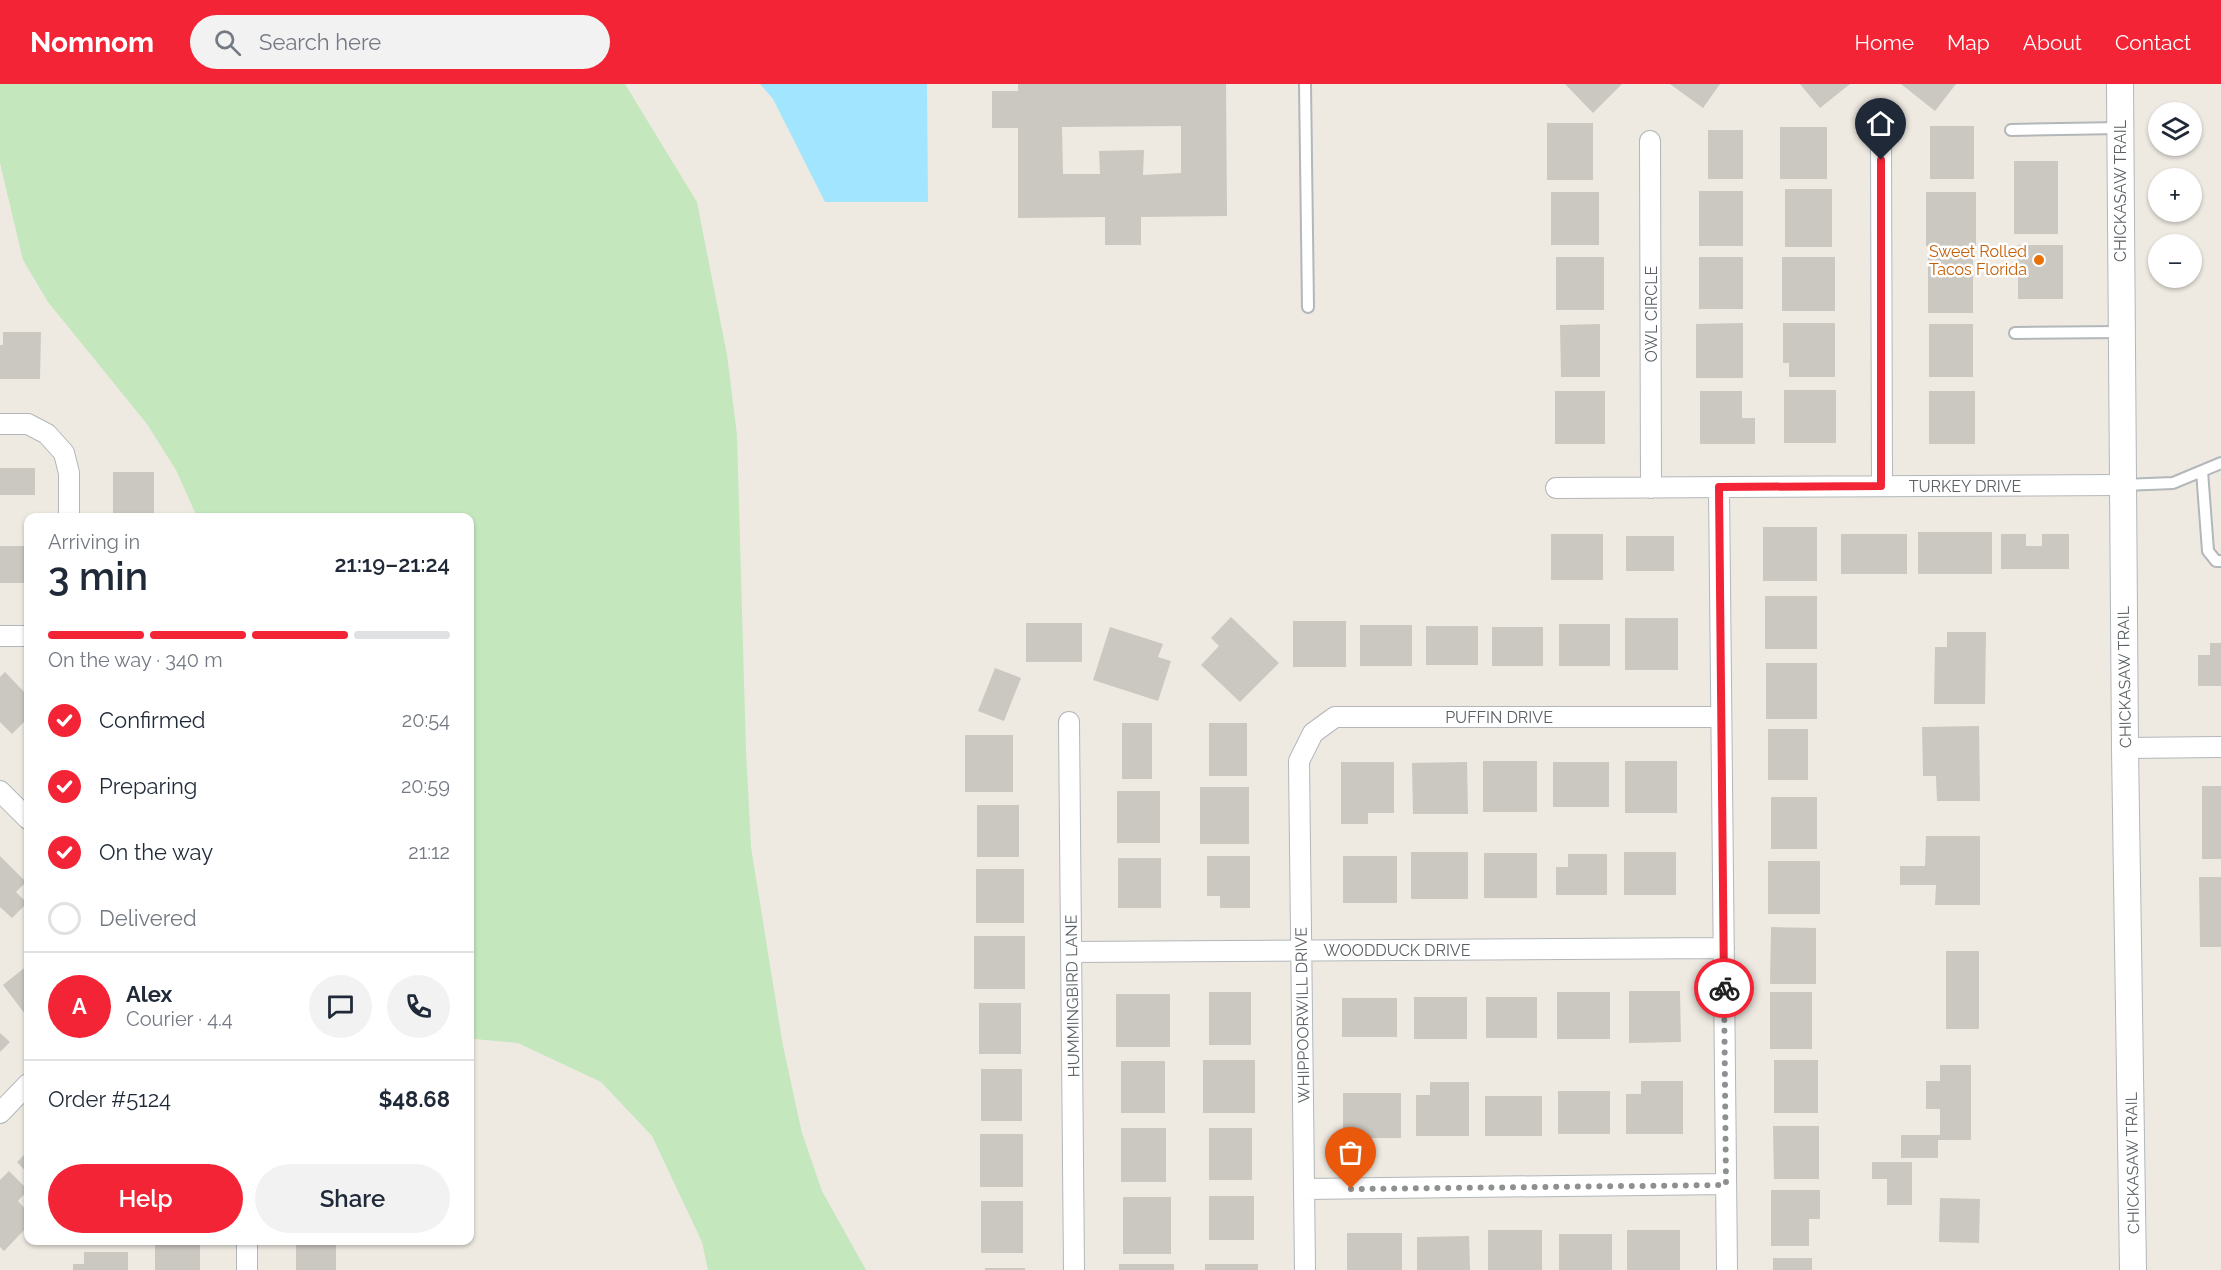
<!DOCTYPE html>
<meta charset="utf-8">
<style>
:root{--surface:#fff;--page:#f2f2f3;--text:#1f2937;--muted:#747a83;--line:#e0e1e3;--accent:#f22435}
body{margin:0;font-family:Raleway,sans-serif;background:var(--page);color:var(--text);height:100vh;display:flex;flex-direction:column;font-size:22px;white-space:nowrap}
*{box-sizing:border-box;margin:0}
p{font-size:20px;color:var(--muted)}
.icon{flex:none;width:33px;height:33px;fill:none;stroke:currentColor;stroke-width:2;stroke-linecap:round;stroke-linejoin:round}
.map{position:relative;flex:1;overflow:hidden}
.details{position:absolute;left:24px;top:429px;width:450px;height:732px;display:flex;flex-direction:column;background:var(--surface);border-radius:12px;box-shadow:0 2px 4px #0004}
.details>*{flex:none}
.controls{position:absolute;left:2148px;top:18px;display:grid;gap:12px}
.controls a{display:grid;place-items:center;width:54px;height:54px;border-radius:50%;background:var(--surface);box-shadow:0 2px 4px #0004;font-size:30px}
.pin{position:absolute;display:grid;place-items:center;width:51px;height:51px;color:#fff;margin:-62px -26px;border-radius:50% 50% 50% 0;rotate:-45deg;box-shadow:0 0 6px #0007}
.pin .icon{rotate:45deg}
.courier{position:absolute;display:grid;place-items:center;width:60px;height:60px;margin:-30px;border:4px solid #f22435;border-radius:50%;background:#fff;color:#222;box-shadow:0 2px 8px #0007}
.head em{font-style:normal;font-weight:600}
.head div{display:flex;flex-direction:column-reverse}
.head{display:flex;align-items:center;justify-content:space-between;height:102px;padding:0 24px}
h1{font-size:39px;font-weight:600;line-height:45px}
.bar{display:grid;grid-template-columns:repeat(4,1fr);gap:9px 6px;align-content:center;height:72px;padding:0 24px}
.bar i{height:8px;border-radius:4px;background:var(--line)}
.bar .active{background:var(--accent)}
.bar p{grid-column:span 4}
.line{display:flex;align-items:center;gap:15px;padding:0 24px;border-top:2px solid var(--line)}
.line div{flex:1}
.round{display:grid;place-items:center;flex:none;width:63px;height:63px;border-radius:32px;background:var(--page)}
ol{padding:0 24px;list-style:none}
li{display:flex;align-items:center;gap:18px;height:66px}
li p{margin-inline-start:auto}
li .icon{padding:6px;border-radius:50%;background:var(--accent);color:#fff;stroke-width:4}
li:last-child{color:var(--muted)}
li i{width:33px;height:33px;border:3px solid var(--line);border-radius:50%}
.button{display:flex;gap:12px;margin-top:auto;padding:12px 24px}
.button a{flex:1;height:69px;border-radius:36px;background:var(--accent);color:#fff;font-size:24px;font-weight:600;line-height:69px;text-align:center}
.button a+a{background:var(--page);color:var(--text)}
header{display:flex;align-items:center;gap:36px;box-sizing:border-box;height:84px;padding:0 30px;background:var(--accent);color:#fff}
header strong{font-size:28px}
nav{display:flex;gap:33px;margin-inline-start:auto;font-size:21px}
.search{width:420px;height:54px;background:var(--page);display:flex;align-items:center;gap:15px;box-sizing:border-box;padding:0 21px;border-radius:33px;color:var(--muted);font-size:22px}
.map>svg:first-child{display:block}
.green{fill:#c4e7bd}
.water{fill:#a1e5ff}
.building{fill:#cbc7c1;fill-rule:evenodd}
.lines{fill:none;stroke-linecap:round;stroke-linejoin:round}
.service-casing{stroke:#b3b7ba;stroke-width:14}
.minor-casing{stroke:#b3b7ba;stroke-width:22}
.tertiary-casing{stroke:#b3b7ba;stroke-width:28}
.service{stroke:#fff;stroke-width:10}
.minor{stroke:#fff;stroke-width:20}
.tertiary{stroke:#fff;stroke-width:26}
.done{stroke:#8e9090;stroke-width:6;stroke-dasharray:0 10.8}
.route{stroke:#f22435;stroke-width:8}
.food-dot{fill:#e8710a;stroke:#fff;stroke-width:2}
.labels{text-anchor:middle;stroke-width:5;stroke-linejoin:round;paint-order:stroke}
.street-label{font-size:16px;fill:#5a6064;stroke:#fff}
.food-label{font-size:16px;fill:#c56008;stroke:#fff;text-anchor:end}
</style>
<header>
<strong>Nomnom</strong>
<div class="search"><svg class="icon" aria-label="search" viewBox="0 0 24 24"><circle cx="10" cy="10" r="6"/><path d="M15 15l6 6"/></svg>Search here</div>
<nav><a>Home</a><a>Map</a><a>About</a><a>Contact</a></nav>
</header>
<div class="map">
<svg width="2221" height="1186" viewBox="0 0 2221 1186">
<rect width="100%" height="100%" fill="#eeeae2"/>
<path class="green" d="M0,0h625l72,118 30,153 10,80 9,316 5,96 32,199 19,87 20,58 44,79h-158l-6,-28 -50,-106 -51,-54 -83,-39 -44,-4 -4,-2v-519l-273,-1 -21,-47 -29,-46 -99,-122 -25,-42 -23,-97z"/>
<path class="water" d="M760,0h167l1,118h-103l-52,-103z"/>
<path class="building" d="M1018,0h208l1,132 -86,1v28h-36v-28l-87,1v-90h-26v-37h26zM1181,42v47l-38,2 1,-25 -45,1 1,23h-37l-1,-47z
M1565,0h57l-29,29z
M1670,0h50l-17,24z
M1800,0h50l-30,24z
M1901,0h55l-21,27z
M1547,39h46v57h-46z
M1930,42h44v53h-44z
M1780,43h47v52h-47z
M1708,46h35v49h-35z
M2014,77h44v73h-44z
M1785,105h47v58h-47z
M1699,107h44v55h-44z
M1551,108h48v53h-48z
M1926,108h50v54h-50z
M2018,161h45v54h-45z
M1556,173h48v53h-48z
M1699,173h44v52h-44z
M1782,173h53v54h-53z
M1928,173h45v56h-45z
M1743,239v55h-47v-54z
M1783,239h52v54h-46v-14h-6z
M1600,240v53h-39l-1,-52z
M1929,240h44v53h-44z
M3,248h38l-1,47h-40v-34h3z
M1784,306h52v53h-52z
M1555,307h50v53h-50z
M1700,307h42v27h13v26h-55z
M1929,307h46v53h-46z
M0,384h35v27h-35z
M113,388h41v46h-41z
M1763,443h54v54h-54z
M1918,448h74v42h-74z
M1551,450h52v46h-52z
M1841,450h66v40h-66z
M2001,450h25v12h16v-12h27v35h-68z
M1626,452h48v35h-48z
M0,462h28v37h-28z
M1765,512h52v53h-52z
M1231,533l48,46 -39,39 -39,-37 18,-19 -8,-8z
M1625,534h53v52h-53z
M1293,537h53v46h-53z
M1026,539h56v39h-56z
M1559,540h51v42h-51z
M1360,541h52v41h-52z
M1426,542h52v39h-52z
M1110,543l53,17 -5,13 13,4 -13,40 -65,-21z
M1492,543h51v39h-51z
M1947,548h39l-1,72h-51l1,-57h12z
M2210,559h11v43h-23v-31h12z
M1766,579h51v56h-51z
M995,584l26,10 -17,43 -26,-10z
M5,588l23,24v22l-16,16 -12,-12v-45z
M1122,639h30v56h-30z
M1209,639h38v53h-38z
M1979,642l1,75h-43l-1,-25h-13l-1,-49z
M1768,645h40v51h-40z
M965,651h48v57h-48z
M1483,677h54v51h-54z
M1625,677h52v52h-52z
M1341,678h53v51h-26v11h-27z
M1467,678l1,52h-55l-1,-51z
M1553,678h56v45h-56z
M2202,702h19v73h-19z
M1200,703h49v57h-49z
M1117,707h43v52h-43z
M1771,713h46v52h-46z
M977,721h42v52h-42z
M1926,752h54v69h-45l1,-20h-36v-19h25z
M1411,768h57v47h-57z
M1624,768h52v43h-52z
M1484,769h53v45h-53z
M1568,770h39v41h-51v-28h12z
M0,772l26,26 -10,10 11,11 -15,15 -12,-11z
M1207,772h43v52h-30v-12h-13z
M1343,772h54v47h-54z
M1118,774h43v50h-43z
M1768,777h52v53h-52z
M976,785h48v54h-48z
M2199,793h22v70h-21z
M1771,843l45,1v56h-46z
M974,852h51v53h-51z
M1946,867h33v78h-33z
M28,881v47l-3,2 -22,-29z
M1629,907h51l1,51 -52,1z
M1209,908h42v53h-42z
M1557,908h53v47h-53z
M1770,908h42v57h-42z
M1116,910h54v53h-54z
M1414,913h53v42h-53z
M1486,913h51v41h-51z
M1342,914h55v39h-55z
M979,919h42v51h-42z
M0,949l10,9 -10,10z
M1203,976h52v53h-52z
M1774,976h44v53h-44z
M1121,977h44v52h-44z
M1940,981h31v75h-33v18h-37v-23h39v-26h-14v-28h14z
M981,985h41v52h-41z
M1641,997h42v53h-57v-40h15z
M1430,998h39v54h-53v-41h14z
M1558,1007h52v43h-52z
M1343,1009h58v45h-58z
M1485,1012h57v40h-57z
M1773,1042h46v53h-45z
M1121,1044h45v54h-45z
M1209,1044h43v52h-43z
M980,1050h43v53h-43z
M28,1067v23l-11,-12z
M1872,1078h40v43h-25v-26h-15z
M9,1087l19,19 -10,11 10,11v14l-24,25 -4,-4v-67z
M1771,1106h49v29h-11v27h-38z
M1209,1112h45v44h-45z
M1123,1113h48v57h-48z
M1940,1114l40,1 -1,44 -40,-1z
M981,1117h42v52h-42z
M1488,1146h54v40h-54z
M1627,1146h53v40h-53z
M1347,1149h55v37h-55z
M1559,1150h53v36h-53z
M1469,1152l1,34h-53v-33z
M155,1156h45v30h-45z
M296,1156h40v30h-40z
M84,1168h44v18h-55v-6h11z
M1773,1174h39v12h-39z
M1119,1180h55v6h-55z
M1205,1180h53v6h-53z
M985,1184h40v2h-40z"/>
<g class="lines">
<g class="service-casing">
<path id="service" d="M1305,0l3,223
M2011,46l109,-2
M2015,249l106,-1
M2202,387l6,80 8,10h5
M2123,401l50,-2 48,-20"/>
</g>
<g class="minor-casing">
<path id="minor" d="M1881,53l1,349
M1650,57l1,347
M0,340h28l19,10 17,19 5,20v45
M1719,403l8,783
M1556,404l566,-3
M0,552h28
M1069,638l5,548
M2125,664l96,-1
M0,707l28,28
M1071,868l653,-4
M0,1029l28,-29
M1304,1105l422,-5
M247,1156v30
M1305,1186l-6,-509 14,-28 22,-16h386"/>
</g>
<g class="tertiary-casing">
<path id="tertiary" d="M2120,0l5,664 8,522"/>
</g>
<use href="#service" class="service"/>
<use href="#minor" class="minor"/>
<use href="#tertiary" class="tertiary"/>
</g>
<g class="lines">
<path class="done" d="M1351,1105l375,-4 -2,-197"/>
<path class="route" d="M1724,904l-5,-501 162,-1v-326"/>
</g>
<circle class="food-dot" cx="2039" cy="176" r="6"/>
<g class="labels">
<g class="street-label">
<text transform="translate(2120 107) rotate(-90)" y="6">CHICKASAW TRAIL</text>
<text transform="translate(1651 230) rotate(-90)" y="6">OWL CIRCLE</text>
<text x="1965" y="408">TURKEY DRIVE</text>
<text transform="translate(2124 593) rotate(-91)" y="6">CHICKASAW TRAIL</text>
<text x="1499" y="639">PUFFIN DRIVE</text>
<text x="1397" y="872">WOODDUCK DRIVE</text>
<text transform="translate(1072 912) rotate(-91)" y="6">HUMMINGBIRD LANE</text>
<text transform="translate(1302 931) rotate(-91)" y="6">WHIPPOORWILL DRIVE</text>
<text transform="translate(2132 1079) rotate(-91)" y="6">CHICKASAW TRAIL</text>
</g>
<g class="food-label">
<text x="2027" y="173">Sweet Rolled<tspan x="2027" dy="18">Tacos Florida</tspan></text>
</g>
</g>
</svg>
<div class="controls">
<a><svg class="icon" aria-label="layers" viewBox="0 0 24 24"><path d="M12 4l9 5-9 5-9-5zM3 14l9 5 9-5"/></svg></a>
<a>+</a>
<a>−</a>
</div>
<div class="pin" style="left:1351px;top:1105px;background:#ea580c"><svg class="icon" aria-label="bag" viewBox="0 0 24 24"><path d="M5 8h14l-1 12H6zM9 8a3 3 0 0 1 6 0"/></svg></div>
<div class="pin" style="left:1881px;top:76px;background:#1f2937"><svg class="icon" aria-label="home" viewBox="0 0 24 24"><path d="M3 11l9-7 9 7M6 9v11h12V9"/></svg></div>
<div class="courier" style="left:1724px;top:904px"><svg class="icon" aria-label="bike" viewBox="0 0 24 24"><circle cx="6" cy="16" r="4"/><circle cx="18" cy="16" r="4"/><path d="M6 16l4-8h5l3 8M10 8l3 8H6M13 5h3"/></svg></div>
<section class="details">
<div class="head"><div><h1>3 min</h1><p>Arriving in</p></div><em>21:19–21:24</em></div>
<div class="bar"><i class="active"></i><i class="active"></i><i class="active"></i><i></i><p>On the way · 340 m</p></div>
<ol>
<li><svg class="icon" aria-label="check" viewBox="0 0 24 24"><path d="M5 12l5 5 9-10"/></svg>Confirmed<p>20:54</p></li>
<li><svg class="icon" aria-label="check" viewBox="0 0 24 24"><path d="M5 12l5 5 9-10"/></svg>Preparing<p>20:59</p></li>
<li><svg class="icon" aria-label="check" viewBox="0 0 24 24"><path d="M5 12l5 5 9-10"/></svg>On the way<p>21:12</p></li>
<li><i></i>Delivered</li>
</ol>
<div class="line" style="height:108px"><b class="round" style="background:var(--accent);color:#fff">A</b><div><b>Alex</b><p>Courier · 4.4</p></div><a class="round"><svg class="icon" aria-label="chat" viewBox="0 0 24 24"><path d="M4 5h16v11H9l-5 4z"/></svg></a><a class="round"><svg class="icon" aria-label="phone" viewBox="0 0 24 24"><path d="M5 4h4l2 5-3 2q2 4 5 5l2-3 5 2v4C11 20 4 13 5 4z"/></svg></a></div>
<div class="line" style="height:78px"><div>Order #5124</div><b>$48.68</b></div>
<div class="button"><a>Help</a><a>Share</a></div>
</section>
</div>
